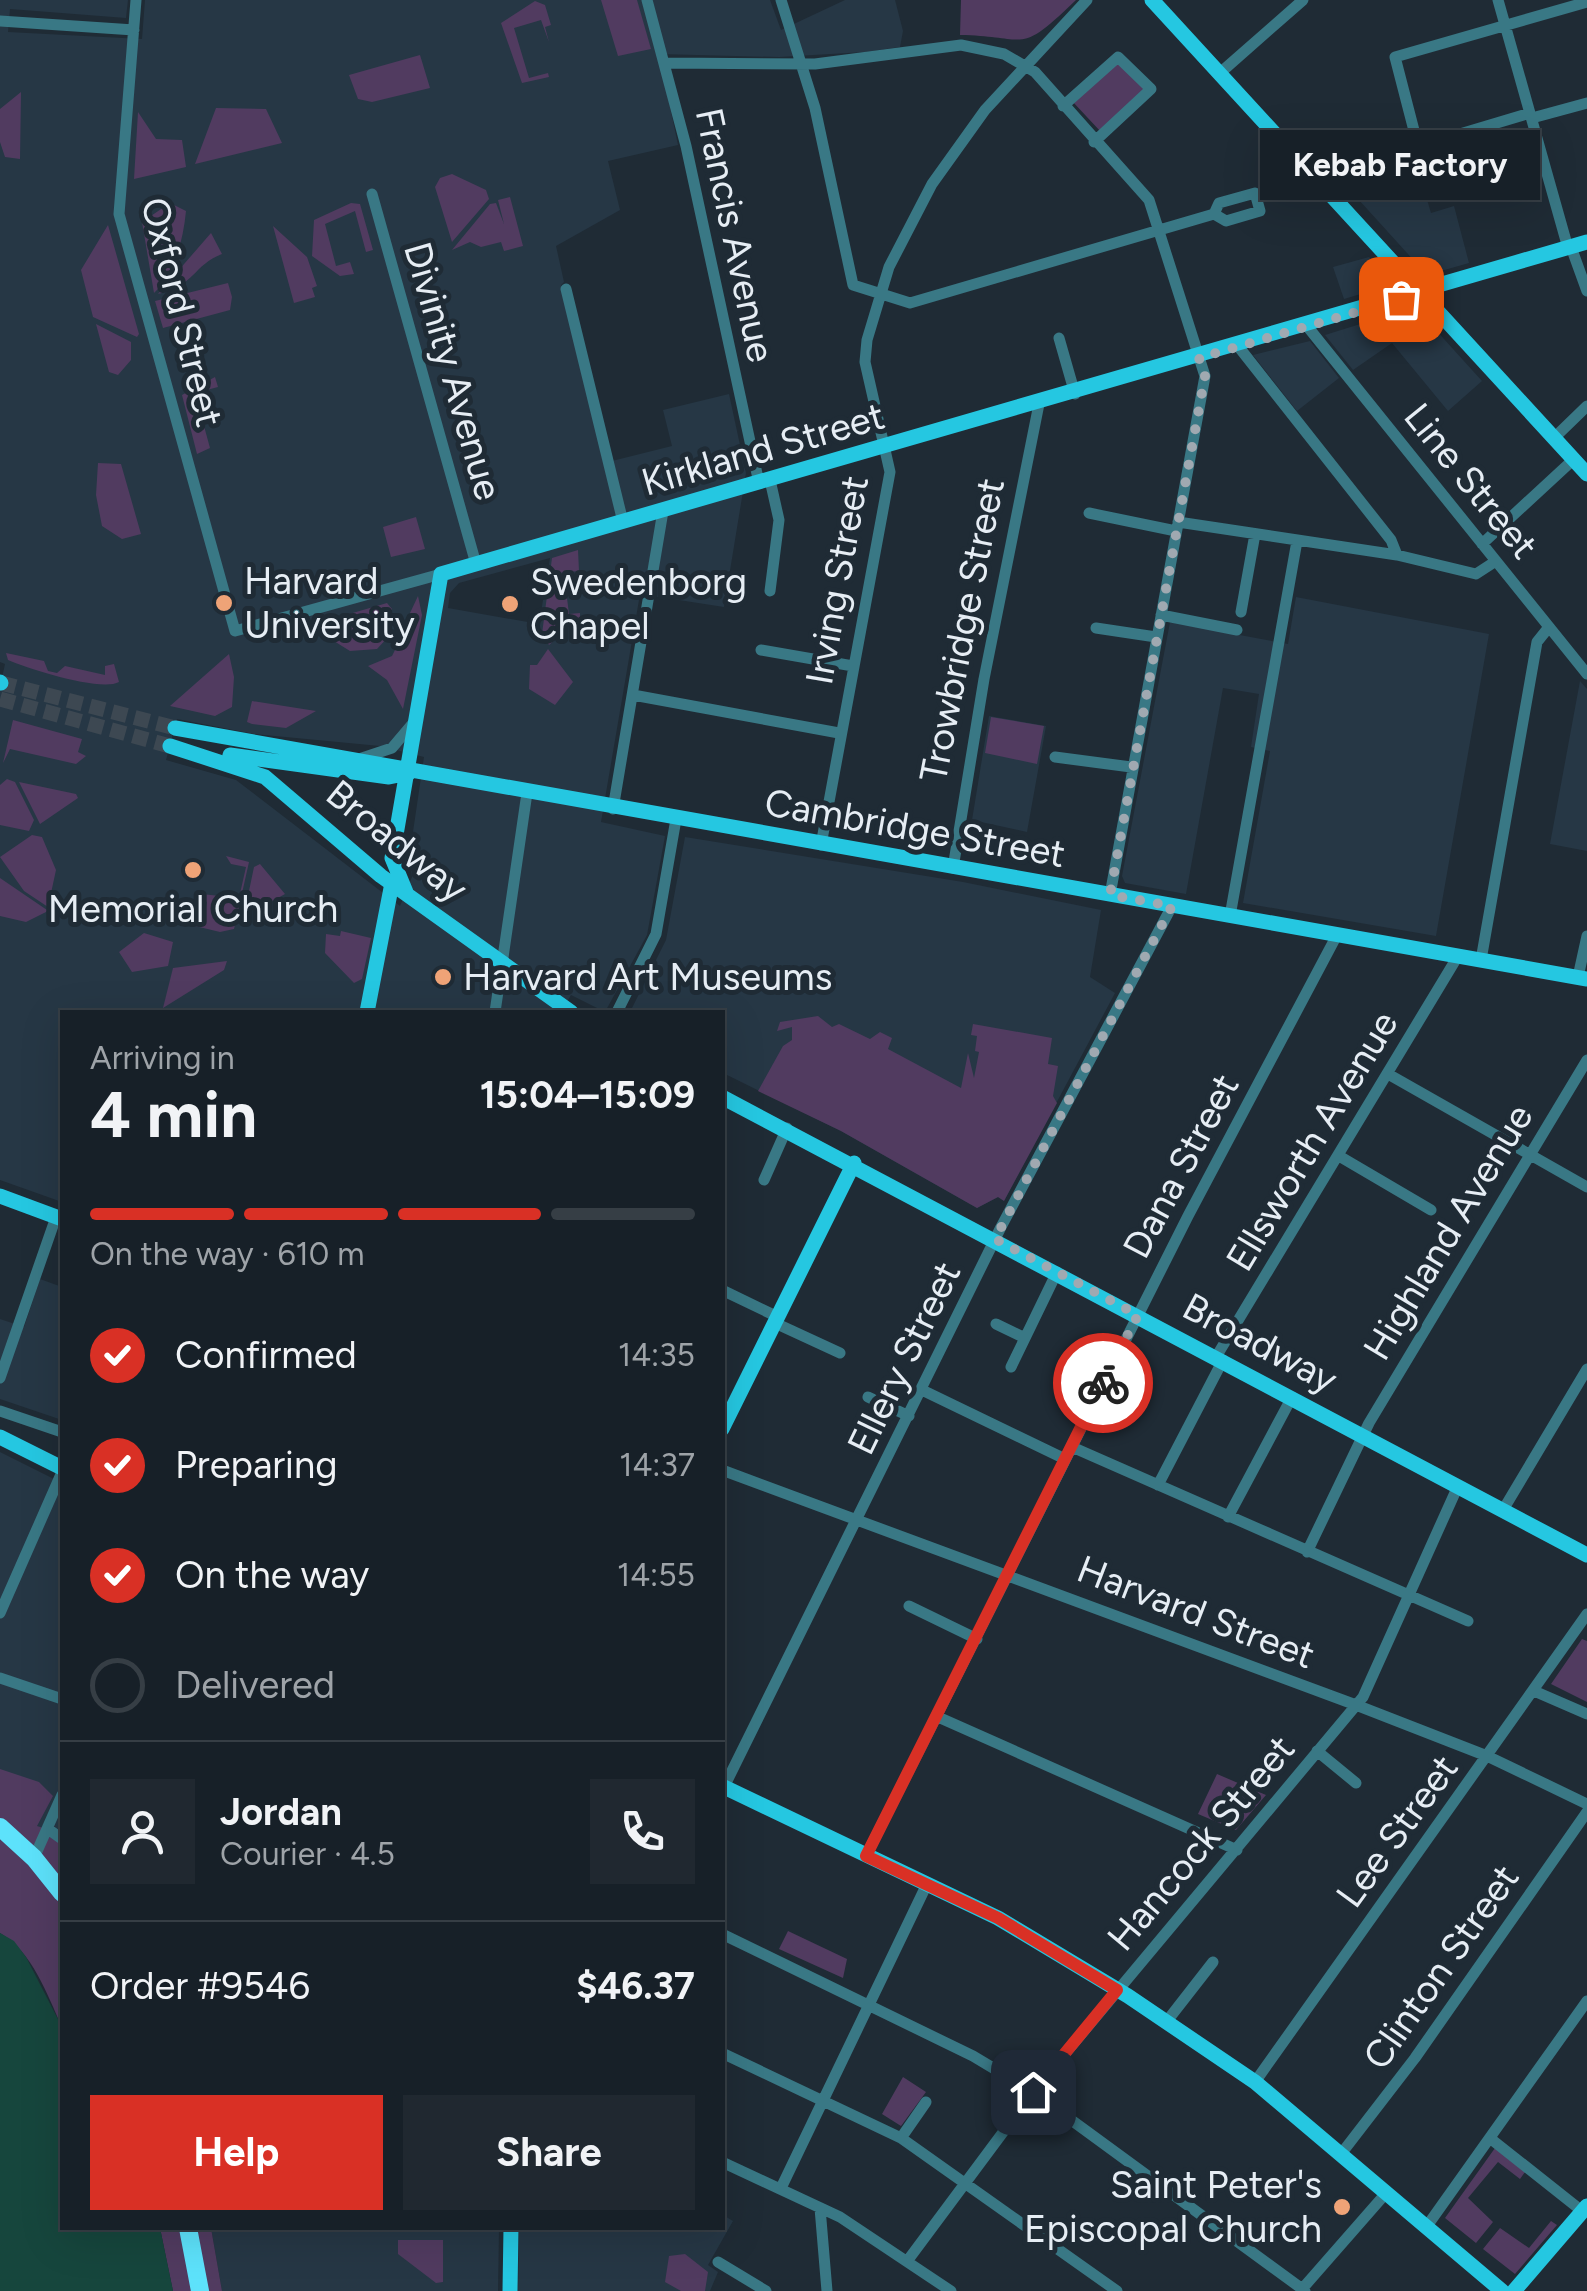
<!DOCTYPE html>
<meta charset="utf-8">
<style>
:root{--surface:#172028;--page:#202830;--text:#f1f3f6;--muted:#9ea3a8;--line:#363e45;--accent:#d93025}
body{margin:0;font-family:Figtree,sans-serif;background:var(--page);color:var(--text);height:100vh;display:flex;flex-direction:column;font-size:38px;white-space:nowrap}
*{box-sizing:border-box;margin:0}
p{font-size:32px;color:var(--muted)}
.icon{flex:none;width:55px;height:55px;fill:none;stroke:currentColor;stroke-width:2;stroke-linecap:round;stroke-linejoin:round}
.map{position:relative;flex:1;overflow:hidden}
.details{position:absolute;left:60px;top:1010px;width:665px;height:1220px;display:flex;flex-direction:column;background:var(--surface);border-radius:0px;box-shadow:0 10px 40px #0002,0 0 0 2px var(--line)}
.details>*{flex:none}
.pin{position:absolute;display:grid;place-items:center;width:85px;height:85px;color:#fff;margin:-42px;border-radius:20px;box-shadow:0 5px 15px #0006}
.courier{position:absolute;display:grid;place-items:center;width:100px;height:100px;margin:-50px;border:8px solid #d93025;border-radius:50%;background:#fff;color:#222;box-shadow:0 2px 12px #0007}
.bubble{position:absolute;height:70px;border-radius:0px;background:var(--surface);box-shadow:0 10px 40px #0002,0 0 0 2px var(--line);font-size:32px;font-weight:700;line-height:70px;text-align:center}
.head em{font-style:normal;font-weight:700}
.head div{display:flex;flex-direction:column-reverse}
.head{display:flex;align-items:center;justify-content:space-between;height:170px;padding:0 30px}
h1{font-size:65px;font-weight:700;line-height:75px}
.bar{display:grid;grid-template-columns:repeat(4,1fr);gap:15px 10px;align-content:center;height:120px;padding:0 30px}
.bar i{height:12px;border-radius:8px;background:var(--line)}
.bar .on{background:var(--accent)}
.bar p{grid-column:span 4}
.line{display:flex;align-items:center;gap:25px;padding:0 30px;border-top:2px solid var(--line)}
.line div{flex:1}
.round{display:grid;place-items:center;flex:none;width:105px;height:105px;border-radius:0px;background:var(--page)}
ol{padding:0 30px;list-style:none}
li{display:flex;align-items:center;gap:30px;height:110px}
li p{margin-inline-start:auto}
li .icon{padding:10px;border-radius:50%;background:var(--accent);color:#fff;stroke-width:4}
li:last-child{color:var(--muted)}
li i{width:55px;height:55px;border:5px solid var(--line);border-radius:50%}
.button{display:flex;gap:20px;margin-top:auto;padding:20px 30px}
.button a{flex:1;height:115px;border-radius:0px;background:var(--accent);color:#fff;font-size:40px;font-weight:700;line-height:115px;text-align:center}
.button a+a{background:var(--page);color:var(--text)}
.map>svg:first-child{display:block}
.built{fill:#263745;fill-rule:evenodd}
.green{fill:#513b60}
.water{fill:#16463d}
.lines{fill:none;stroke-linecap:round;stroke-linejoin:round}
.major-tunnel{stroke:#3d4852;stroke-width:15;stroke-dasharray:15 8;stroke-linecap:butt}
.minor{stroke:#397885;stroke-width:11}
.major{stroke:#25c7e1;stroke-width:15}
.highway{stroke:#5de2fb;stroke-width:18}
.done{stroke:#a0a9b1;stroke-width:10;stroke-dasharray:0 18}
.route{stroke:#d93025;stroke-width:12}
.poi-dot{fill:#efa377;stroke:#1f2b35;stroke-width:4}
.labels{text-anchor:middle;stroke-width:10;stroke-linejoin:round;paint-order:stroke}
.street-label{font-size:38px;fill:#e6edf4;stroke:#1f2b35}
.poi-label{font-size:38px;fill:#e6edf4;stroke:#1f2b35;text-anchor:start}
</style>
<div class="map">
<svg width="1587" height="2291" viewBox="0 0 1587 2291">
<rect width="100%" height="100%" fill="#1f2b35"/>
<path class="built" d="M0,0h128l-2,18 -116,-9 -2,23 134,7 3,-39h625l11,30 64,-30h50l8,31 -3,16 -35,5 -86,5 -120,-3 19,91 -70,16 12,49 -64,36 8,36 -3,3 43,178 68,-17 -9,-36 66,-16 17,79 -22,134 -84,-13 -39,228 64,14 -18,99 -42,77 -34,-17 -10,17h-499v190l-62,-22v-493l5,-23 -5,-2zM550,558l-11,66 -91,-16 2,-15 9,-10zM177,719l77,15 126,12 44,11 -15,102 3,18 -12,29 -164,-126 -70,-20z
M1392,163l8,26 22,-6 9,30 23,-7 15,57 -42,12 -88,-97z
M1369,257l25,27 -50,15 -11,-32z
M1415,307l67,74 -34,30 -56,-68 -39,27 -28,-35z
M1310,341l29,37 -42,33 -44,-56z
M1296,597l193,37 -53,302 -193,-33 27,-152 -19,-4 8,-53 -36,-6 -37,206 -61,-11 -3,-7 48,-254 118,22z
M1580,681l7,8v162l-37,-7z
M989,716l57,10 -19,106 -55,-12z
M685,837l278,45 138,28 -11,67 25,16 -111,208 -6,-4 -21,11 -136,-77 -118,-58 -1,-61h-92l36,-72z
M40,1279l22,8v133l-62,-21v-80l24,8z
M0,1452l62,31v351l-32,-9 -30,-22z
M723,2215l10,6 -25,44 10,7 -8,19h-192l1,-63h203z
M211,2228h288l-1,63h-276z"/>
<path class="green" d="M601,0h36l14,49 -33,7z
M961,0h115c-59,57 -46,36 -116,35z
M535,1l10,4 6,20 -6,2 4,15 -8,-22 -27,8 15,50 19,-5 1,4 -27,6 -21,-60z
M420,55l10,33 -58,14 -14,-3 -9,-24z
M1118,59l29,31 -46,42 -29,-31z
M21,92l-1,67 -15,-2 -5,-15v-33z
M216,108l50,1 16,34 -87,21z
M138,112l18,27 26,1 4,27 -52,12z
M452,174l34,16 3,9 -37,43 -17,-55 5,-9z
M510,197l13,49 -19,5 -3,-9 -20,5 -11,-5 -18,8 38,-46 6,-1 8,21 -6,-24z
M170,203l16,8c-3,30 -11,62 -32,82l-12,-71z
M351,203l9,1 13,46 -7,2 -11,-41 -30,13 11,42 14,-4 4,12 -14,2 -28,-20 2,-36z
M108,225l31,109 -2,3 -44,-20 -12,-47z
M273,226l34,31 10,29 -5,2 3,9 -21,6z
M211,233l11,21c-29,11 -26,31 -64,40z
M228,283l4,14 -2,13 -67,18 -8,-27z
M96,324l35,18v18l-13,15 -9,-3z
M215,377l3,10 -23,6 15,55 -13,6 -15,-59z
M98,463l23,1 20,70 -19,5 -20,-13 -6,-31z
M416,517l9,32 -34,8 -8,-30z
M578,550l1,21 -21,2 1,25h8l2,16 11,-1v4l-31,28 -7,-11 10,-76z
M418,596l4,19 -19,94 -16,-29 -19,-14 24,-10 9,-18 7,2 2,-27z
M387,603l5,6 -3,27 -12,13 -27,2 -21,-13 -4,-17z
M548,649l25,33 -18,23 -26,-16 1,-24h7z
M6,653l38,8 4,10 9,2 8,-7 40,9v-9l9,-2 5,18c-18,10 -90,-13 -111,-22z
M229,654l5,23 -2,30 -17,9 -45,-10z
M252,701l64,10 -30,17 -34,-4 -5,-2z
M991,717l53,9 -7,38 -52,-11z
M13,720l69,19 -4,13 8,4 -10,8 -66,-15 -7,14z
M7,779l8,3 19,38 -5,11 -29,-6v-40z
M19,782l57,12 2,4 -38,26z
M32,835l10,2 14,33 -8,37 -24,-16 -24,-34z
M226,856l23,6 -15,67 -14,3 -25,-6 1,-5 7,2 4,-21 -7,-3 1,-5 38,4 7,-31 -15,-3z
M260,864l25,30 -27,15 -13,1 9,-43z
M0,878l47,32 -1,2 -20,10 -26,-6z
M341,931l30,7 -9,41 -8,4 -29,-30 1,-19 14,2z
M144,933l29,9 -5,24 -36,6 -13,-20z
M227,961l-3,9 -61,38 10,-40z
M818,1016l14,11 7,-3 31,15 10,-7 12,6 -4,11 73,39 7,-35 6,25 5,-26 -4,-1 2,-15 -6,-1 2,-11 79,14 -4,26 10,2 -5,30 4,7 -53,98 -6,-4 -21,11 -136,-77 -83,-40 25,-45 9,-6v-13l-15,4 3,-9z
M1582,1639l5,2v61l-36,-18z
M0,1769l39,13 14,14 -16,30 25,8v193c-15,-33 -30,-76 -62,-94z
M1217,1774l49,21 -30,35 -38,-16z
M788,1931l59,28 -4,19 -64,-29z
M903,2077l23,15 -25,34 -19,-12z
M1495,2148l30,24 -5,7 -22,-17 -30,36 25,24 -17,21 -31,-25z
M1551,2221l6,4 -42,49 -32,-25 17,-21 29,20z
M160,2228h51l11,63h-49z
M398,2240h45v42l-7,1 -38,-29z
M685,2254l23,18 -3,19h-24l-16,-9 4,-26z"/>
<path class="water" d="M0,1933l14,8 12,16 36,70v201h98l13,63h-173z"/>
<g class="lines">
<path class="major-tunnel" d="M1,683l174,45
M0,699l170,47"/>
<path class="minor" d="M136,0l-17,214 116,417 206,-57
M647,0l39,146 73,337
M781,0l34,108 38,177 57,18 304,-89 12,7 34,-10 -5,-18 -36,10 -5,11
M1498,0l70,248
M0,21l134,9
M666,63l149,1 146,-19 43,9 31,18 114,128 56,176 -95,519
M1220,73l83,-73
M1063,106l55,-49 33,32 -57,53
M1532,118l55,-15
M1418,146l-23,-89 192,-55
M1316,177l214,-64
M372,194l104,370
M1571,247l16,44
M566,289l57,233
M1307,326l280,348
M1059,338l16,56
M1238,346l153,194 6,15
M1554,438l33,-32
M1089,513l87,18
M1178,522l219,33 79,19 20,-13
M1482,544l92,-85
M770,591l9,-71 -9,-40
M1241,612l14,-78
M1161,615l76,15
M1096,628l60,9
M761,650l92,16
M633,695l206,38
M1055,757l76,10
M362,758l30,-10 22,-26
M613,809l50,-298
M821,845l69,-373 -25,-110 2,-22 22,-73 43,-83 53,-74 102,-110
M953,868l31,-189 55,-275
M1230,916l67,-375
M1481,960l56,-318 12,-15
M1578,977l9,-41
M495,1012l32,-219
M617,1012l39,-78 20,-115
M1388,1074l199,113
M1339,1156l92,54
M764,1180l23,-52
M722,1290l56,27
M775,1323l65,30
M996,1324l29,14
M1216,1357l242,-401
M1011,1367l46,-95
M0,1378l56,-161
M922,1390l143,69
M868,1397l41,19
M0,1411l62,21
M1072,1447l396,174
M722,1470l634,235 131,51 100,48
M1158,1485l65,-125
M1503,1510l84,-141
M1228,1517l64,-120
M1307,1552l62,-129 218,-363
M909,1606l68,33
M0,1613l62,-141
M0,1678l62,21
M1534,1691l53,23
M938,1717l299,133
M1317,1751l39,32
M724,1787l277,-560 171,-321
M48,1829l14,10
M866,1856l322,-640 149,-281
M34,1858l28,-63
M722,1934l251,122 60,36 272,199
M1167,2021l46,-59
M722,2053l179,85 216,153
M1255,2082l332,-468
M901,2138l25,-36
M1491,2139l91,72
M1341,2154l74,-96 172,-246
M722,2162l118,55 111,74
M781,2188l146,-304
M820,2208l7,83
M1427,2226l160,-225
M908,2260l125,-168 330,-395 95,-211
M718,2262l48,29
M1302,2289l85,-97"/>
<path class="major" d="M1152,0l435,474
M0,682l1,1
M175,728l1412,251
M170,746l95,31 116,99 190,136
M230,755l159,22 20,-4
M406,892l-14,-34 49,-284 1146,-332
M367,1012l25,-129
M722,1097l865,458
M0,1196l62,23
M722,1429l132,-266
M0,1437l62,31
M722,1786l276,132 130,78 127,86 247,209
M510,2291l1,-63
M1514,2291l73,-85"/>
<path class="highway" d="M0,1827l34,31 28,35
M188,2228l12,63"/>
</g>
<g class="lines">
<path class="done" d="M1103,1383l35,-68 -143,-76 177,-333 -62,-11 95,-519 -6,-18 202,-59"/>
<path class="route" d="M1033,2092l84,-102 -119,-72 -132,-62 237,-473"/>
</g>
<g class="poi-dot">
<circle cx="224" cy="603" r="10"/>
<circle cx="510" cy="604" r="10"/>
<circle cx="193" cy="870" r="10"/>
<circle cx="443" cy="977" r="10"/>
<circle cx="1342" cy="2207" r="10"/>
</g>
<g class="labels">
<g class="street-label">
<text transform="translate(735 235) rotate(78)" y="13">Francis Avenue</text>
<text transform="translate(182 312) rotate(76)" y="13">Oxford Street</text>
<text transform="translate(453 371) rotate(74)" y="13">Divinity Avenue</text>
<text transform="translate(763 449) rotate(-16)" y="13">Kirkland Street</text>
<text transform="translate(1471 481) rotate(51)" y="13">Line Street</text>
<text transform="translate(837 580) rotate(-80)" y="13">Irving Street</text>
<text transform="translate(962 630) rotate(-79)" y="13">Trowbridge Street</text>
<text transform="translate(915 828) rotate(10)" y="13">Cambridge Street</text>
<text transform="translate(397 841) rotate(39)" y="13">Broadway</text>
<text transform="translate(1312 1141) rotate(-59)" y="13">Ellsworth Avenue</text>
<text transform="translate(1181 1166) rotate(-62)" y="13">Dana Street</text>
<text transform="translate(1448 1232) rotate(-59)" y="13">Highland Avenue</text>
<text transform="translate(1260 1343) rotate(28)" y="13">Broadway</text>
<text transform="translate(904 1358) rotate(-64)" y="13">Ellery Street</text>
<text transform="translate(1196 1612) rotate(21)" y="13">Harvard Street</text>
<text transform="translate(1397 1831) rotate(-54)" y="13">Lee Street</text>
<text transform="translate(1201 1843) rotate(-50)" y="13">Hancock Street</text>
<text transform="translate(1441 1967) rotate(-55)" y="13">Clinton Street</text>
</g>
<g class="poi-label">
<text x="244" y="594">Harvard<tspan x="244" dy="44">University</tspan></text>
<text x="530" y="595">Swedenborg<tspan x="530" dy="44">Chapel</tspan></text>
<text x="193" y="922" text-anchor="middle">Memorial Church</text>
<text x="463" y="990">Harvard Art Museums</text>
<text x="1322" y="2198" text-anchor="end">Saint Peter's<tspan x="1322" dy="44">Episcopal Church</tspan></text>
</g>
</g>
</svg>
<div class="pin" style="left:1401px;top:299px;background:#ea580c"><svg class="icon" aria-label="bag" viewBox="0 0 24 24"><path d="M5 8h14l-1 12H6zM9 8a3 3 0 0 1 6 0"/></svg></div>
<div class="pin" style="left:1033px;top:2092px;background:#1f2937"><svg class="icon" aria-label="home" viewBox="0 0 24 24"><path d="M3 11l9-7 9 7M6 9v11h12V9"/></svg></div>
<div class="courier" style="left:1103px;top:1383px"><svg class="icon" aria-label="bike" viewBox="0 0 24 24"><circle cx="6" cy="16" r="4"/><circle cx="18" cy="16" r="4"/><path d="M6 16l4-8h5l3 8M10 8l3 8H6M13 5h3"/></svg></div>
<div class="bubble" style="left:1260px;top:130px;width:280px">Kebab Factory</div>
<section class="details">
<div class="head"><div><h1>4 min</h1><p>Arriving in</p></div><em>15:04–15:09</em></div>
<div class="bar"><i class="on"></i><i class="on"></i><i class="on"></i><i></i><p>On the way · 610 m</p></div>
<ol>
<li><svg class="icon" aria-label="check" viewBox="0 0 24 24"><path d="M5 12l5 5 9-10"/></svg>Confirmed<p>14:35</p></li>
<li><svg class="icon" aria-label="check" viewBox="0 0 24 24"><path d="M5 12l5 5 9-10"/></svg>Preparing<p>14:37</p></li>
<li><svg class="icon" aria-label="check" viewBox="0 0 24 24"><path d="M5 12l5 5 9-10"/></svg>On the way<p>14:55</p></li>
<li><i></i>Delivered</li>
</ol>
<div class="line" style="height:180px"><a class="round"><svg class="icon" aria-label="person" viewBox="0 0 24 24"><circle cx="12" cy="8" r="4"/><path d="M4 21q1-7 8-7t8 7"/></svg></a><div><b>Jordan</b><p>Courier · 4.5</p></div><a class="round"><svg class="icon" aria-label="phone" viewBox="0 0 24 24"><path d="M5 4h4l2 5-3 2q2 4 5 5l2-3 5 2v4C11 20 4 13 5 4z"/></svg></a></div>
<div class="line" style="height:130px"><div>Order #9546</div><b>$46.37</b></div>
<div class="button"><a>Help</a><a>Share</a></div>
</section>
</div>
